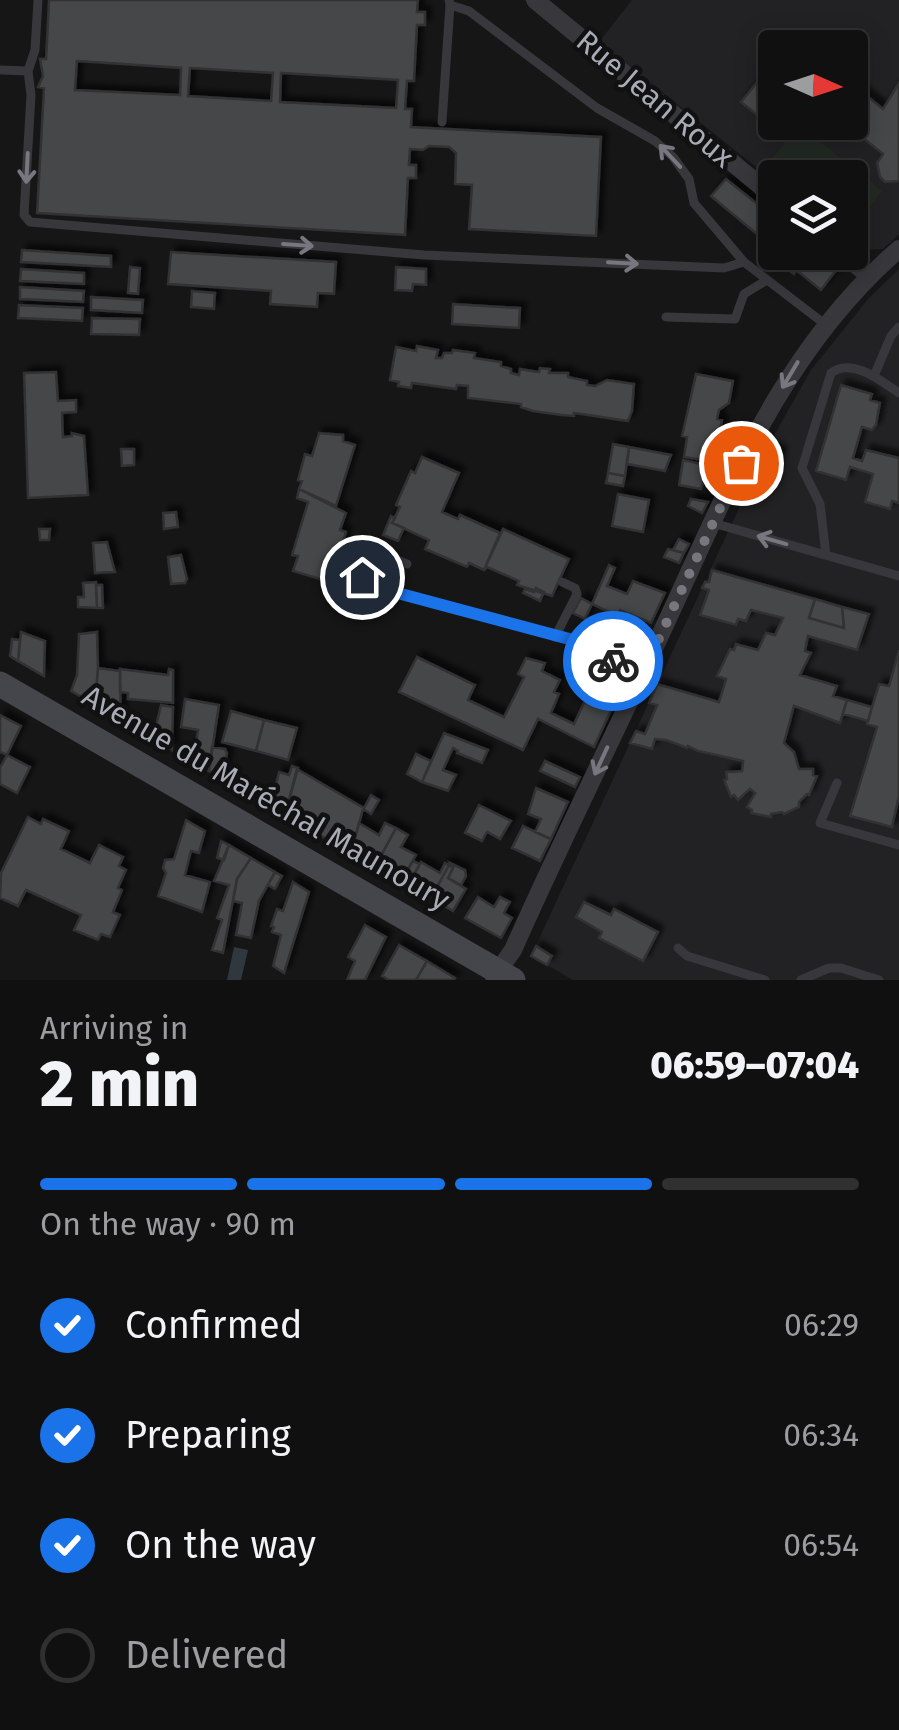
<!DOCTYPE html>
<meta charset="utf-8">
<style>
:root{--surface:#101011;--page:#1e1e1f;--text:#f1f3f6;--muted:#9c9d9f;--line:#303031;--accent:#1a73e8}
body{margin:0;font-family:"Fira Sans",sans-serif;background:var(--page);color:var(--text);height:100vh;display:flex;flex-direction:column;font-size:38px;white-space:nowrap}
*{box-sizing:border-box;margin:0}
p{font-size:32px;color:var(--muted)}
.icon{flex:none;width:55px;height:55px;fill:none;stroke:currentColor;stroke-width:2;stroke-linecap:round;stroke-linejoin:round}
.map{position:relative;height:980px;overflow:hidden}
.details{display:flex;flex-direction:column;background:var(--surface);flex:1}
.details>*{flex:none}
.needle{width:65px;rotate:93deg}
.buttons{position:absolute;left:758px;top:30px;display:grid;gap:20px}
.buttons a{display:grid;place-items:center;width:110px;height:110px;border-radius:10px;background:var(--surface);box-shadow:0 5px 25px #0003,0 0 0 2px var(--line);font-size:50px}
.pin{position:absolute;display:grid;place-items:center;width:85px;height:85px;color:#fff;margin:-42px;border:5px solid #fff;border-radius:50%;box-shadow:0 2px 10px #0007}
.courier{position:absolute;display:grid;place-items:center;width:100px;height:100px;margin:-50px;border:8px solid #1a73e8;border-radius:50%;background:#fff;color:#222;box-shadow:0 2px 12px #0007}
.overview em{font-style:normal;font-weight:800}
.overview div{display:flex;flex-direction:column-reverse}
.overview{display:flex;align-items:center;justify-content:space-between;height:170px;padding:0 40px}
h1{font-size:65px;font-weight:800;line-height:75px}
.bar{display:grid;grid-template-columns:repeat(4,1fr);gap:15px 10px;align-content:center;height:120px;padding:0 40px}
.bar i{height:12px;border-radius:8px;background:var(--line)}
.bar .current{background:var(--accent)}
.bar p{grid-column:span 4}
ol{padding:0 40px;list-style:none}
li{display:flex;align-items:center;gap:30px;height:110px}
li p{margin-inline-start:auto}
li .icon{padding:10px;border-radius:50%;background:var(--accent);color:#fff;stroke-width:4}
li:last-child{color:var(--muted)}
li i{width:55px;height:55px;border:5px solid var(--line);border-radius:50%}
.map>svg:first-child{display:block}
.built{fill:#222224;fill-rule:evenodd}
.green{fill:#222a23}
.water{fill:#30383f}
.building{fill:#45464a;stroke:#303033;stroke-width:2.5;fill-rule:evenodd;filter:url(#shadow)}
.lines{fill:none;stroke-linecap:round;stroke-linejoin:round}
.service{stroke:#37373c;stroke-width:9}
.minor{stroke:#37373c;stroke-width:18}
.secondary{stroke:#45464c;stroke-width:25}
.oneway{stroke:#76777f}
.done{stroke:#76787e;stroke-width:10;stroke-dasharray:0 18}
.route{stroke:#1a73e8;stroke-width:12}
.labels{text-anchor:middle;stroke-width:9;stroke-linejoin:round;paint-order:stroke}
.street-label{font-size:30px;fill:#a9acb6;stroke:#111112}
</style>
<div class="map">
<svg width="899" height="980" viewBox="0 0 899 980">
<defs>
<filter id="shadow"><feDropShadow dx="5.5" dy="-5.5" stdDeviation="2.5" flood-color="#0009"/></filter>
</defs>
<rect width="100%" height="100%" fill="#161617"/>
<path class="built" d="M632,0h267v234l-16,15 -22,1 -11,-9v-63h-75v4l-176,-140zM775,48h75v74h-75z
M899,269v711h-326l-42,-24 236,-508 44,-78 58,-72z"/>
<path class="green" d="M799,125l83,66 -30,39 -2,-52 -65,-1 -17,-13z"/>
<path class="water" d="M234,947l14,3 -7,30h-14z"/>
<path class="building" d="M49,0h369l-1,12h8v13h-8l-3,56h-7l-2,28h7l-1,18 190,10 -5,99 -127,-7 3,-44 -17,-1 1,-31 -7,-6 -20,-1 -6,4 -13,-1 -1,16h7v13h-8l-3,57 -368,-22 7,-125 -6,-1 5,-11 -3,-17h6zM77,61l104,7 -1,27 -105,-5zM190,68l83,5 -2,28 -83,-5zM281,73l117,7 -2,28 -116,-6z
M775,59v27l-13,-10z
M762,76l13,10 -15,23 12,9 -5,5 -26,-21z
M850,82l33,27 16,-26v98l-14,1 -5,-5 -3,-14 6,-9 -40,-32h7z
M775,90v30l-15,-11z
M726,179l49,39v25l-14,-11 -3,3 -47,-39z
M22,250l89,6v11l-90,-5z
M171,252l165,10 -2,32 -16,-1 -1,14 -47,-3 1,-13 -103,-7z
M779,252h23l-2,4 4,4 7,-8h8l19,16 -17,22 -25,-20 -2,4 -11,-8 3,-4 -9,-7z
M130,267l10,1 -2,26 -10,-1z
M396,267l30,2v16l-13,-1 -1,7 -17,-1z
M21,269l63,4v11l-64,-3z
M20,287l64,4 -1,11 -63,-3z
M192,291l23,2 -1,16 -23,-2z
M91,297l52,3 -1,13 -51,-3z
M453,304l67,4 -1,20 -67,-4z
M19,305l64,3 -1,13 -64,-3z
M92,318l48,1 -1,16 -48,-1z
M417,346l21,4 -2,8h6l2,-5h8l1,-3 22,3 -1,5 27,4v4l10,3v4l8,2 1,-6 19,3 1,-4 10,1 -1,4h19v4l19,4v4l8,1 12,-6 27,4 -2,27 -4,10 -54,-8v3l-13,-1 -28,-4 -12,-4v-3l-53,-6v-12l-11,-1 -1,4 -44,-6 -1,5 -13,-2 1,-4 -9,-2 6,-33 20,4z
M56,372l2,29 18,-1v12l-14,1 1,24 9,-1v-3l12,3 4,59 -60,3 -4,-125z
M696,374l37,7 -4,22 -10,7 -2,9 5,1 -8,42 -30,-5 3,-20 -5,-1z
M841,385l31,9 -2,6 10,3 -4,22 -4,5 -10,-3 -9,31 9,3 4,-11 33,8v45l-7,-2 -2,8 -25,-7 8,-28 -23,-7 -4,13 -30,-9z
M319,433l24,2v6l12,4 -19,61 -37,-17 3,-8 -4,-1 7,-26 7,2z
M613,444l16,3 -4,29 -17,-3z
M629,447l42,8 -6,16 -38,-7z
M767,448l14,4 -11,34 -18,-6z
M121,449h13v16l-12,1z
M422,457l37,16 -17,39 16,7 2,-4 40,18 -16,37 -15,-7 -2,4 -42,-18 4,-9 -37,-17 8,-16 -4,-2 15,-34 4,2z
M683,460l24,5 2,3 -8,21 -22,-4z
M608,473l17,3 -2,10 -17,-3z
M299,489l47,24 -6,17 6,2 -16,50 -37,-11 5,-15 -6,-1 16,-53 -11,-4z
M618,494l31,6 -6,32 -31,-6z
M691,499l17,3 -6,11 -14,-7z
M176,512l2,15 -14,2 -1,-16z
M391,516l4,2 -3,5 12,5 -6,13 -15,-6z
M39,529h11l-1,11h-9z
M503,529l66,30 -17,37 -35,-11 2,-4 -32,-14 -3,3z
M679,539l10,5 -5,9 -11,-3z
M107,542l8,30 -20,1 -2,-30z
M668,549l16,4 -5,10 -15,-6z
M181,555l6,24 -2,4 -14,1 -3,-27z
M609,565l6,3 -8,18 20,8 6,-13 32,12 -14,30 -31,-13 -3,6 -25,-12z
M712,570l103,29 -6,19 35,10 -2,-21 27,7 -12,36 -49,-14 -3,15 6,2 -11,22 37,11 -4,10 14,4 -7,23 -46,-17 -10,37 10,9 5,17h14v6l4,1 -8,19 -2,-1 -8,8v5l-15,7 -2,-2 -11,2v3l-20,-4 1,-3 -5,-3 8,-14 -5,-4 -12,11 -4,-5 -3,2 -7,-17 3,-1 -1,-7 16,-1 1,-10 -45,-10 -10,-5 -1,2 -21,-8 -11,-1 -3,10 -22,-6 6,-12 9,3 12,-29 -8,-2 8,-19 62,18 7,-23 -9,-3 13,-27 4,1 2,-6 22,6 8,-17 9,2 8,-17 -32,-8 -5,11 -8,-2 -2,6 -36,-10 9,-25 -7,-2 3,-6h4z
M96,582l1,26 -19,-1v-10h6l-1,-14z
M96,585h6l1,23h-6z
M536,588l8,4 -4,9 -17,-8 2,-4 9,3z
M581,598l11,6 -7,15 -12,-6z
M815,599l27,8 2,21 -35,-10z
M21,632l24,9 -1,35 -26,-15z
M97,632l1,36 -3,37 -24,-14 6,-16 2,-41z
M12,639l8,1 -2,21 -8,-5z
M899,650v146l-7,31 -42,-11 27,-89 -10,-3 12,-40 10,2z
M417,657l58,28 -7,15 36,17 20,-40 -6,-3 8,-16 19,5 -3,8 18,9 -6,12 5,2 -8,19 23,11 20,-43 25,12 -25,54 -56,-28 -15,31 -124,-58z
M98,668l22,3 1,49 -26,-15z
M120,669l48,6 1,-6 4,1v33l-45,-4v-6l-8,-1z
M185,699l34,6 -10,66 -16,-9 5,-32 -17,-3z
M847,700l25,7 -4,14 -25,-7z
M161,705l12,2 -1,43 -19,-11z
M231,711l33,9 -8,31 -34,-9z
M0,715l21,11 -14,29 -7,-3z
M264,720l33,8 -9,32 -32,-9z
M444,733l44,17 -6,13 -25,-10 1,-2 -5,-3 -10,22 13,5 -8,16 -26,-9z
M212,747l13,2 2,4 -4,27 -14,-9z
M416,754l15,7 -9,21 -15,-8z
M7,755l23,12 -13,26 -17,-9v-16z
M545,761l35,16 -5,10 -35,-16z
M292,766l6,2 -10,36 -16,-4 7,-28 10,3z
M297,769l67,39 7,-13 8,5 -8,14 -8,-5 -12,44 -66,-38z
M536,788l32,14 -17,37 -16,-7 6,-13 -13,-5z
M479,805l32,16 -11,18 -13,-7 -5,9 -17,-8z
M28,817l13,7 2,-5 26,12 -8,18 29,14 9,-18 24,12 -4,9 7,4 -8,18 4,2 -9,22 7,3 -10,22 -9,-3 -3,6 -24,-10 7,-15 -55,-25 -8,16 -18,-8 1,-25z
M186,820l19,11 -6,22 -8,-2 -6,24 25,7 -8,30 -44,-16 8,-23 -3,-5 2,-8 9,-1z
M359,823l20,12 6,-12 11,5 -21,39 -24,-14z
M523,826l28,13 -11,22 -28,-13z
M396,828l12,7 -7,12 15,8 -15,26 -26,-14z
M221,841l8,4 -5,15 -7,-2z
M229,845l22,13 -14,21 -14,74 -11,-3 10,-30 -5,-2 12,-33 -15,-4z
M251,858l24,14 -16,29 -8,37 -15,-3 6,-32 -9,-2 4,-22z
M413,861l7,3 -12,21 -7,-4z
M421,862l19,11 5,-10 4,2 -18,33 -23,-13z
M450,863l15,7 1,6 -5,9 -13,-7 5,-10z
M449,865l4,3 -5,10 18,11 -13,22 -22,-13z
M275,872l7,4 -7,13 -7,-4z
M293,882l16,10 -25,81 -11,-7 8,-31 -9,-3 2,-5 -3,-1 6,-17 6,2z
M478,897l16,10 6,-10 10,5 -6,11 8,5 -11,20 -36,-20z
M584,902l27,13 3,-6 44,23 -15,29 -44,-23 3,-6 -26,-15z
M365,925l21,12 -21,43h-18l8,-19 -7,-4z
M399,945l28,16 -11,19h-27l-7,-4z
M536,946l16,10 -5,9 -16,-9z
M427,961l28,17 -1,2h-38z"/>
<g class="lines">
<path class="service" d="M38,0l-3,50 -7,21 3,24 -7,120 6,7 394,33 300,13 20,-6
M449,0l1,5 19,6 128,97 58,33 18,16 16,22 5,24 50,59 82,63
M0,70l28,1
M442,122l8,-117
M666,317l69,2 9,-25 23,-14
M874,376l17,-40 8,-9
M713,523l186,53
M826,555l-6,-51 -18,-36 29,-95c21,-16 50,8 68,20
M407,564l-32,-13 -5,5 -7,25 27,10 183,49 69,35
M555,637l22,-43 -2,-6 -13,-6
M837,783l-17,40 79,22
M678,948l9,8 78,24
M801,980l28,-12h12l38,12"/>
<path class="minor" d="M535,0l240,198
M841,252l27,23
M494,977l19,-27c46,-104 97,-206 145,-310 66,-140 120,-287 241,-391"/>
<path class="secondary" d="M0,684l513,296"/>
</g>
<defs><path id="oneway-shaft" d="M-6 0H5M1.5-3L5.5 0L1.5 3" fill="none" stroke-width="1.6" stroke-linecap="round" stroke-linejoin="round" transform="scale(2.5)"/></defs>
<g class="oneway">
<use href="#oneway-shaft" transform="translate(670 156) rotate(-133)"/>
<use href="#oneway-shaft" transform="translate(27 168) rotate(93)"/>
<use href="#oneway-shaft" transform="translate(298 245) rotate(4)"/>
<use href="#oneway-shaft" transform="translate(623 263) rotate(3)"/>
<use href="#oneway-shaft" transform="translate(790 375) rotate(121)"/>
<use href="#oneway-shaft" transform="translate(772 540) rotate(-164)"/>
<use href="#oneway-shaft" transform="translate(601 761) rotate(115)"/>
</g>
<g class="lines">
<path class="done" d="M613,661l29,14 99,-212"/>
<path class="route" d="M362,577l4,7 24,7 183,49 40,21"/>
</g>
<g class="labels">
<g class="street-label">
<text transform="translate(655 99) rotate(40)" y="10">Rue Jean Roux</text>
<text transform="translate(266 798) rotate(30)" y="10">Avenue du Maréchal Maunoury</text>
</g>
</g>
</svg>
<div class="buttons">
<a><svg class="needle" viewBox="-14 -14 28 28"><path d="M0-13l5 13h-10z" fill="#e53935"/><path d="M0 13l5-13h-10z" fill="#9c9d9f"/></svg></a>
<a><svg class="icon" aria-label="layers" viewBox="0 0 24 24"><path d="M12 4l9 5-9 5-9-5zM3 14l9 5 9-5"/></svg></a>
</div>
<div class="pin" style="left:741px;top:463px;background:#ea580c"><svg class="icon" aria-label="bag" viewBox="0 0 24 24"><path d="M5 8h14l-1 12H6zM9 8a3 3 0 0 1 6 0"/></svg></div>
<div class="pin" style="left:362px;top:577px;background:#1f2937"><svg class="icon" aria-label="home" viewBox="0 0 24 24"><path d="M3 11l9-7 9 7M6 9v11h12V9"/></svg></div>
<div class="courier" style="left:613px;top:661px"><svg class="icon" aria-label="bike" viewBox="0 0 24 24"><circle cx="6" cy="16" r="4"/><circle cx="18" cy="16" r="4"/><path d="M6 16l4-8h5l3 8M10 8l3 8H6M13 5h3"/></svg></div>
</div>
<section class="details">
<div class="overview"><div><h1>2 min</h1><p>Arriving in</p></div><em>06:59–07:04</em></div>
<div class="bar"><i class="current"></i><i class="current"></i><i class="current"></i><i></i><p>On the way · 90 m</p></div>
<ol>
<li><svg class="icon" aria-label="check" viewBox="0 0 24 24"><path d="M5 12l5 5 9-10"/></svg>Confirmed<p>06:29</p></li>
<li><svg class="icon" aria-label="check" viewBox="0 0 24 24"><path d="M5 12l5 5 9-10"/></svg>Preparing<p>06:34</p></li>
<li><svg class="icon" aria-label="check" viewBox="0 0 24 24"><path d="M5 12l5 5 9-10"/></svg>On the way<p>06:54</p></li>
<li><i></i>Delivered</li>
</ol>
</section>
